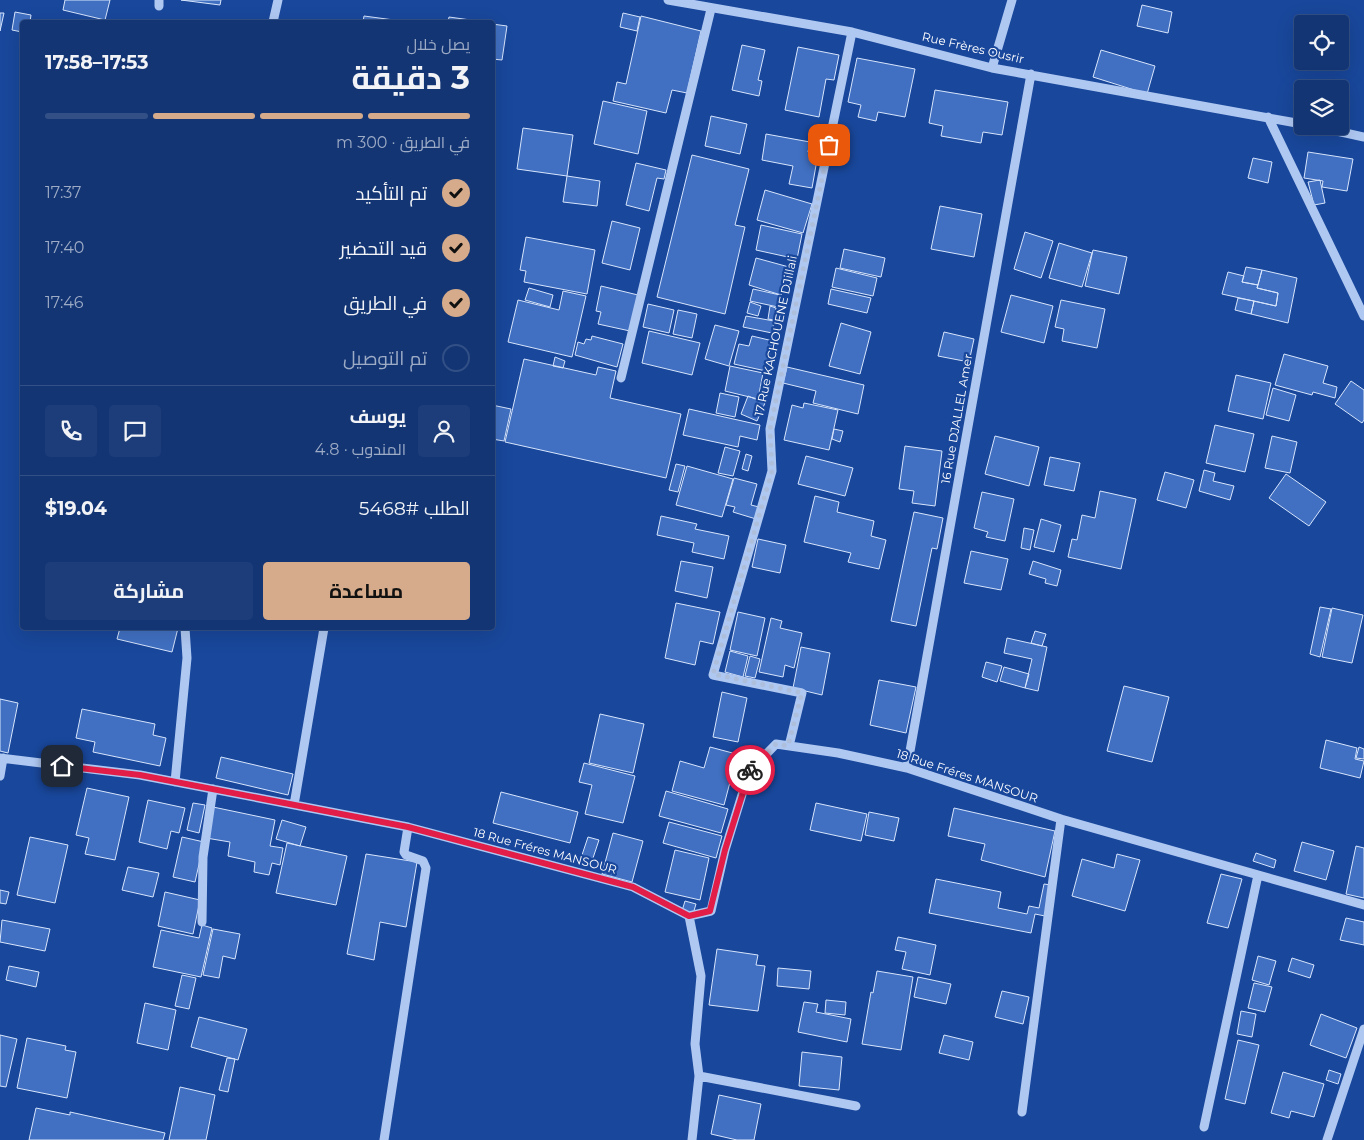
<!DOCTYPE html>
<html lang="ar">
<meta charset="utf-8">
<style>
:root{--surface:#133574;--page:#1c3d79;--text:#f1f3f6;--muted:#9dabc5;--line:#325086;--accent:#d6ab8b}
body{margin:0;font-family:Montserrat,Cairo,sans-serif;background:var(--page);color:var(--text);direction:rtl;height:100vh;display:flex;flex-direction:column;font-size:19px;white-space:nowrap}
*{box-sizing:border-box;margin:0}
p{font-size:16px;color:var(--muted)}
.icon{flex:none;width:28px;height:28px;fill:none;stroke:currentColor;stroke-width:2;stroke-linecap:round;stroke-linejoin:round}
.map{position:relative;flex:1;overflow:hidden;direction:ltr}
.side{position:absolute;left:20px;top:20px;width:475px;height:610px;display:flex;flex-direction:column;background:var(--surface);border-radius:5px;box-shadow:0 5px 20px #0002,0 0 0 1px var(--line);direction:rtl}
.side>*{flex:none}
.controls{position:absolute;left:1294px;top:15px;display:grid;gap:10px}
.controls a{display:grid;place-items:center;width:55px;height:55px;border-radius:5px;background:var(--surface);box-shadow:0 5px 20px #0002,0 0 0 1px var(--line);font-size:25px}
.pin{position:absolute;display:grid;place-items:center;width:42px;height:42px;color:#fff;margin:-21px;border-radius:10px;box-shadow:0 2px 8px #0006}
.courier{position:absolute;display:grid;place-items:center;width:50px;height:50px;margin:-25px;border:4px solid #e11d48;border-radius:50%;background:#fff;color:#222;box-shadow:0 1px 6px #0007}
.head em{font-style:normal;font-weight:700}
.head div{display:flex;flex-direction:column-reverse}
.head{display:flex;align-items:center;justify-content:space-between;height:85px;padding:0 25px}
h1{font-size:32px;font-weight:700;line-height:38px}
.bar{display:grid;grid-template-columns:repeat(4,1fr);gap:8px 5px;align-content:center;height:60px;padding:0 25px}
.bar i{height:6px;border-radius:4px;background:var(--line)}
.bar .current{background:var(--accent)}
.bar p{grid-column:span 4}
.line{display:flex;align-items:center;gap:12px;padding:0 25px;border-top:1px solid var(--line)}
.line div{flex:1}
.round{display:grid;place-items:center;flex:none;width:52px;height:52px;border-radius:5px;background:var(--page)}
ol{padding:0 25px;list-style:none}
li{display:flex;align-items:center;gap:15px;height:55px}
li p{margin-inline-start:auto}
li .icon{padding:5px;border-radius:50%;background:var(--accent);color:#111;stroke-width:4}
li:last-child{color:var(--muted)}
li i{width:28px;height:28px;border:2px solid var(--line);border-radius:50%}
.button{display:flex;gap:10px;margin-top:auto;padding:10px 25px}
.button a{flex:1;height:58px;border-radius:5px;background:var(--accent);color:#111;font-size:20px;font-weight:700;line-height:58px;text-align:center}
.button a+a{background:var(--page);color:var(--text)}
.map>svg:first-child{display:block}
.building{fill:#4170c2;stroke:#d7e5fc}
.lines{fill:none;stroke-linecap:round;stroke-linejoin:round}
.minor{stroke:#afc8f2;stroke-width:9}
.done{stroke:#aebfdc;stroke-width:5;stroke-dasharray:0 9}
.route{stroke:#e11d48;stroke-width:6}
.labels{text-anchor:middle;stroke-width:4.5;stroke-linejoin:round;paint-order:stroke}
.street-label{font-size:12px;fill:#fff;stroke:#19479b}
</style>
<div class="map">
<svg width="1364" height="1140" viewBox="0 0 1364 1140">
<rect width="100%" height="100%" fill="#19479b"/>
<path class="building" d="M65,0h45l-5,20 -42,-10z
M181,0h40l-1,5z
M1142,5l30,7 -4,21 -31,-7z
M15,12l16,3 -1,7h-8v10l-10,-2z
M0,13h4l-4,18z
M623,13l17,4 -3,14 -17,-4z
M364,16l45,6h-46z
M641,16l60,15 -14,62 -15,-3 -6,23 -53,-12 4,-19 9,2z
M449,17l36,5h-37z
M492,24l15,2 -5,34 -10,-1z
M742,45l23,5 -7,30 4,1 -3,15 -27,-6z
M798,47l41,8 -5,25 -8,-1 -7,38 -34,-7z
M1101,50l54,16 -8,28 -54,-17z
M857,58l58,11 -10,48 -27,-5 -2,9 -18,-4 3,-12 -13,-3z
M935,90l73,12 -6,33 -19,-3 -2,11 -40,-7 2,-10 -14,-3z
M603,101l44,10 -9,43 -44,-10z
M711,116l36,8 -7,30 -35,-8z
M523,128l50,7 -6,41 -50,-7z
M766,134l44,8 -2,10 10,2 -6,34 -23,-4 4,-18 -31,-6z
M1308,152l45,7 -6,32 -25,-4 1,-6 -19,-3z
M692,155l57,14 -14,56 10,2 -20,87 -68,-17z
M1253,158l19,4 -4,21 -20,-5z
M636,163l30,7 -2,9 -7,-1 -8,33 -23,-6z
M567,176l33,5 -3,25 -34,-4z
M1320,180l5,23 -11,2 -6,-23z
M765,190l47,14 -9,29 -46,-13z
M940,206l42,8 -8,43 -43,-8z
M612,221l28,7 -10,42 -28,-7z
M761,225l41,9 -5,25 -41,-9z
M1025,232l28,9 -12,37 -27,-9z
M526,237l69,13 -8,44 -63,-12 2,-11 -6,-1z
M1059,243l33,10 -10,34 -33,-9z
M844,249l41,9 -4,19 -41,-9z
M1093,250l34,7 -8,37 -34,-8z
M756,258l33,9 -8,28 -32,-10z
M1246,267l16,3 -4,15 -16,-3z
M836,268l41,10 -4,18 -41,-9z
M1262,270l35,8 -9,45 -37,-9 3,-13 22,5 2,-13 -21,-5z
M1228,272l16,4 -2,6 16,3 -1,3 21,5 -2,13 -54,-12z
M601,286l37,9 -8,36 -32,-7 3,-12 -5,-1z
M529,288l24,7 -3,12 -25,-7z
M753,289l27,6 -2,12 -28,-6z
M831,289l40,9 -4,15 -39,-9z
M563,291l23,5 -14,61 -64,-15 10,-42 41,10z
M1011,295l42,11 -9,37 -43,-11z
M1238,298l16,3 -3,13 -16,-4z
M1061,300l44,9 -8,39 -35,-7 2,-12 -9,-2z
M750,302l11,4 -3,10 -11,-3z
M648,304l26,6 -5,23 -26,-6z
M770,306l6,2 -2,12 -6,-1z
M678,310l19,4 -5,24 -19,-4z
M746,316l28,5 -2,12 -29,-6z
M841,323l30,9 -11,42 -31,-8z
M715,325l24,6 -10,35 -24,-7z
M649,331l51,12 -8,32 -50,-12z
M944,332l30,7 -5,23 -31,-6z
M592,336l31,8 -6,23 -42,-12 3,-13 6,2 2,-5 5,1z
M752,336l21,5 -7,30 -32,-7 5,-20 10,2z
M1284,354l44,12 -5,17 14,4 -2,11 -22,-6 -1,3 -37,-10z
M555,357l10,4 -2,7 -10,-2z
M524,359l72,16 2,-8 18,4 -6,27 71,16 -15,64 -161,-36z
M730,366l33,7 -5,26 -33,-8z
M787,367l77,18 -6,29 -45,-11 3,-12 -33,-8z
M1236,375l35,8 -8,36 -35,-8z
M1351,381l13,9v30l-2,3 -27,-19z
M1273,388l23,7 -7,26 -23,-6z
M720,393l19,4 -4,20 -19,-4z
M748,396l17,7 -8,18 -16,-7z
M804,403l34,7 -9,40 -45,-10 8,-35 11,3z
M492,405l19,4 -7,32 -12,-2z
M689,409l71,16 -3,15 -17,-4 -2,11 -55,-12z
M1215,425l39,9 -9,38 -39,-9z
M834,429l9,2 -3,11 -8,-3z
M995,436l44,11 -10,39 -44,-12z
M1272,436l25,6 -7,31 -25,-5z
M905,446l37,5 -7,55 -23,-3 2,-12 -15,-2z
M725,447l15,4 -7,25 -15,-3z
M746,454l6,2 -4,15 -6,-2z
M806,456l47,12 -8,28 -47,-12z
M1050,457l30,6 -6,28 -30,-6z
M676,464l9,2 -7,26 -9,-2z
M687,466l46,13 -11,38 -46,-12z
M1204,470l11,3 -2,8 21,5 -4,14 -31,-9z
M1165,472l29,8 -8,28 -29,-8z
M1286,474l40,28 -17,24 -40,-28z
M734,478l23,6 -6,21 8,2 -3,12 -23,-7 2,-5 -9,-2z
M1100,491l36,8 -15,70 -53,-12 4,-18 5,1 5,-25 13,3z
M982,492l32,7 -9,42 -19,-4 2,-5 -14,-4z
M815,496l24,6 -2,10 37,9 -3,15 15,4 -7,29 -31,-7 3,-9 -47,-11z
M914,512l29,6 -6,31 -5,-1 -16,78 -25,-5z
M661,516l36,8 -2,5 34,7 -5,23 -32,-7 2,-9 -37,-8z
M1041,519l20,6 -7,27 -20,-5z
M1024,528l10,2 -4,20 -9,-2z
M758,539l28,6 -6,28 -28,-6z
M971,551l37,8 -7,31 -37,-7z
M681,561l32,6 -6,31 -32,-7z
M1033,561l28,9 -4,16 -12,-3 1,-4 -17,-5z
M676,603l44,9 -7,32 -13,-3 -5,24 -30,-7z
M1320,607l11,2 -11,48 -10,-3z
M1332,608l31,7 -11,48 -30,-6z
M738,612l27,6 -8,38 -27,-6z
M771,618l11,3 -2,7 22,5 -8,35 -9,-3 -2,12 -24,-5z
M120,628h58l-6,24 -55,-13z
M1035,631l11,3 -4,12 -11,-3z
M1007,638l40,9 -9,44 -13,-3 7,-29 -28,-6z
M801,647l29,6 -8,42 -29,-7z
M730,651l18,5 -5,21 -18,-5z
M750,656l10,3 -5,19 -10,-2z
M986,662l16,4 -5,16 -15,-5z
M1004,667l25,7 -4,14 -25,-7z
M879,680l37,7 -10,46 -36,-8z
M1124,686l45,11 -17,65 -45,-11z
M722,692l25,6 -9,44 -25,-5z
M0,699l18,4 -10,50 -8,-2z
M82,709l73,15 -2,11 13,3 -6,28 -67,-14 2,-10 -19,-4z
M600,714l44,10 -11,49 -44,-10z
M1326,740l31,8 -2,11 9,2 -4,17 -40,-10z
M710,747l30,8 -3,13 -3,-1 -10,38 -52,-14 8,-30 24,7z
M1359,747l5,2v10l-8,-1z
M221,757l72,17 -5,21 -72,-17z
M584,763l51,13 -12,47 -38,-9 7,-29 -13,-3z
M87,788l42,9 -14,63 -30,-6 4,-16 -13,-3z
M666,791l62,18 -7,24 -62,-17z
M501,792l77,20 -8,31 -77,-20z
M148,800l37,8 -6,25 -8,-2 -4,18 -28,-7z
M193,803l12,2 -6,28 -12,-3z
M816,803l51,11 -6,27 -51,-11z
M213,807l62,13 -5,26 13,2 -3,17 -8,-2 -3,12 -15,-3 1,-10 -27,-6 2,-14 -24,-4z
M954,808l101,23 -10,46 -64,-17 4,-16 -37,-8z
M869,812l30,6 -5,23 -29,-6z
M282,820l24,7 -6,19 -24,-7z
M669,822l53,14 -6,22 -53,-15z
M613,833l30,8 -11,41 -30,-8z
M30,837l38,8 -13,58 -38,-8z
M182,837l22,5 -9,40 -22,-5z
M588,837l11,3 -7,21 -11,-3z
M1302,842l32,9 -8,29 -32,-9z
M287,843l60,13 -11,49 -60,-12z
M1356,846l8,2v50l-18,-4z
M675,850l34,8 -9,42 -35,-8z
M1256,853l20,7 -2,8 -21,-7z
M366,854l51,8 -11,65 -26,-5 -6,38 -27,-6z
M1117,854l23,6 -15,51 -53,-15 10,-37 32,9z
M128,867l31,6 -6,24 -31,-7z
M1221,874l21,5 -14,49 -21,-5z
M936,879l65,13 -3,16 29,6 2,-8 10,2 5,-24 7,1 -6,31 -10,-2 -4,19 -102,-20z
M0,890l9,2 -3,12 -6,-1z
M165,892l35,8 -7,34 -35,-8z
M685,901l11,3 -3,10 -11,-3z
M1346,918l18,4v23l-24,-5z
M2,920l48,9 -5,22 -45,-9z
M202,925l10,3 -11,49 -48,-10 8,-37 38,8z
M213,929l27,5 -5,25 -12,-3 -4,22 -16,-3z
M898,937l38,8 -6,30 -28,-6 4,-17 -11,-2z
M717,949l41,6 -2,10 9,1 -7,45 -49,-6z
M1258,956l18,5 -7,24 -17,-5z
M1292,958l22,7 -4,13 -22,-7z
M9,966l30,6 -3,15 -30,-7z
M778,968l33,3 -2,18 -32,-3z
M877,971l36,6 -12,73 -39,-6 9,-52 2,1z
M182,975l14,3 -7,31 -14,-3z
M918,977l33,7 -5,20 -32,-7z
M1254,983l18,4 -7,25 -17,-4z
M1002,991l27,6 -6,27 -28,-7z
M826,1000l20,2 -1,13 -20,-2z
M804,1002l14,2 -2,8 35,7 -4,23 -49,-10z
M145,1003l31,7 -8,40 -31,-7z
M1241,1011l15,3 -4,23 -15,-3z
M1321,1014l36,14 -11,30 -36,-13z
M199,1017l48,12 -9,31 -47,-13z
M0,1035l17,4 -11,48 -6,-1z
M944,1035l29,7 -4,18 -30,-7z
M27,1038l39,8 -1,4 11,2 -9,46 -50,-10z
M1238,1040l21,5 -14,59 -20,-5z
M802,1052l40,5 -3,33 -40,-4z
M227,1058l8,1 -7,33 -9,-2z
M1329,1070l12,4 -3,10 -12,-4z
M1283,1072l41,12 -10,33 -23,-6 -2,7 -18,-5z
M180,1087l35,8 -9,45h-37z
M719,1095l42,9 -7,36h-17l-26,-6z
M36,1108l34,7v-3l95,21 -2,7h-134z"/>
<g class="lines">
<path class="minor" d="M668,0l184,32 140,36 310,56
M159,6v-6
M273,22l5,-22
M992,68l20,-68
M1268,117l96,199
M1314,126l50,11
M621,378l90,-369
M789,746l13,-53 -89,-18 59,-204 -2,-42 82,-397
M0,758l140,17 268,52 225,60 56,29 22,-5 14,-61 24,-78 27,-28 62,9 69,15 154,51 303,86
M907,768l124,-694
M0,776l3,-18
M175,782l12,-124 -2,-30
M294,805l30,-177
M689,916l12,60 -6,68 4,32 -7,64
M202,922l1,-65 10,-68
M699,1076l157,30
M1022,1112l39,-293
M1204,1127l54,-252
M384,1140l42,-272 -3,-7 -17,-6 -2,-3 4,-25
M1327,1140l37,-111"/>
</g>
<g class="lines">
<path class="done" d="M750,770l26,-26 12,2 14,-53 -89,-19 59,-203 -2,-42 59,-284"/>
<path class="route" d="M62,766l78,9 268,52 225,60 56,29 21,-5 15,-61 25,-80"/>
</g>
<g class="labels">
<g class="street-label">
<text transform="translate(973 48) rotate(13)" y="4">Rue Frères Ousrir</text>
<text transform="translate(776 336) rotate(-78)" y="4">17 Rue KACHOUENE DJillali</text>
<text transform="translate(957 419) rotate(-80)" y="4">16 Rue DJALLEL Amer</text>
<text transform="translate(967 776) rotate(18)" y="4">18 Rue Fréres MANSOUR</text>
<text transform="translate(545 851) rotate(15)" y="4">18 Rue Fréres MANSOUR</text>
</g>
</g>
</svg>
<div class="controls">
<a><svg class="icon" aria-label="locate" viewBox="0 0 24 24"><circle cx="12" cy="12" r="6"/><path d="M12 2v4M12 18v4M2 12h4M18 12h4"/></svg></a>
<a><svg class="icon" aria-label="layers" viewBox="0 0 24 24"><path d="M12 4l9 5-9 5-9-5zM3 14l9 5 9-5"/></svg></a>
</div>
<div class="pin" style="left:829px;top:145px;background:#ea580c"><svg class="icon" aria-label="bag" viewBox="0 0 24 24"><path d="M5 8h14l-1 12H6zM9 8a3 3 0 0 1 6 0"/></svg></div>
<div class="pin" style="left:62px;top:766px;background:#1f2937"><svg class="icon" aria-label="home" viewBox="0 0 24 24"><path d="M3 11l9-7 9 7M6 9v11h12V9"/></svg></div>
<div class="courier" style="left:750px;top:770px"><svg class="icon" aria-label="bike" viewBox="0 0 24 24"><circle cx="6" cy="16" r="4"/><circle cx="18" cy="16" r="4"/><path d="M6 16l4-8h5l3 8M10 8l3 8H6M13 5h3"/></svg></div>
<section class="side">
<div class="head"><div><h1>3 دقيقة</h1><p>يصل خلال</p></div><em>17:53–17:58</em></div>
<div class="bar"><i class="current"></i><i class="current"></i><i class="current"></i><i></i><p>في الطريق · 300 m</p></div>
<ol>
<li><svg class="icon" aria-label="check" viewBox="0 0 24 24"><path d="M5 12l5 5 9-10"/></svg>تم التأكيد<p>17:37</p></li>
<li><svg class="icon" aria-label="check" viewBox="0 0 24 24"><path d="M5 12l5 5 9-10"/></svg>قيد التحضير<p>17:40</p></li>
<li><svg class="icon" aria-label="check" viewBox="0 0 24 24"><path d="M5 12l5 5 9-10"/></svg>في الطريق<p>17:46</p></li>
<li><i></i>تم التوصيل</li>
</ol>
<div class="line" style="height:90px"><a class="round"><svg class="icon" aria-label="person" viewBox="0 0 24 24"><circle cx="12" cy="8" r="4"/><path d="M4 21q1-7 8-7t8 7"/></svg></a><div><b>يوسف</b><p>المندوب · 4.8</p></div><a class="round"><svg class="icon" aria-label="chat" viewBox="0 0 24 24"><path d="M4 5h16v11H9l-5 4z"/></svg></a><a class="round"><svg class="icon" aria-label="phone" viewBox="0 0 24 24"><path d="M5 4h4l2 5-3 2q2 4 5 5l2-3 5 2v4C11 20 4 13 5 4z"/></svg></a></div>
<div class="line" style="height:65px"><div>الطلب #5468</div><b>$19.04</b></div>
<div class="button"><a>مساعدة</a><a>مشاركة</a></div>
</section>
</div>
